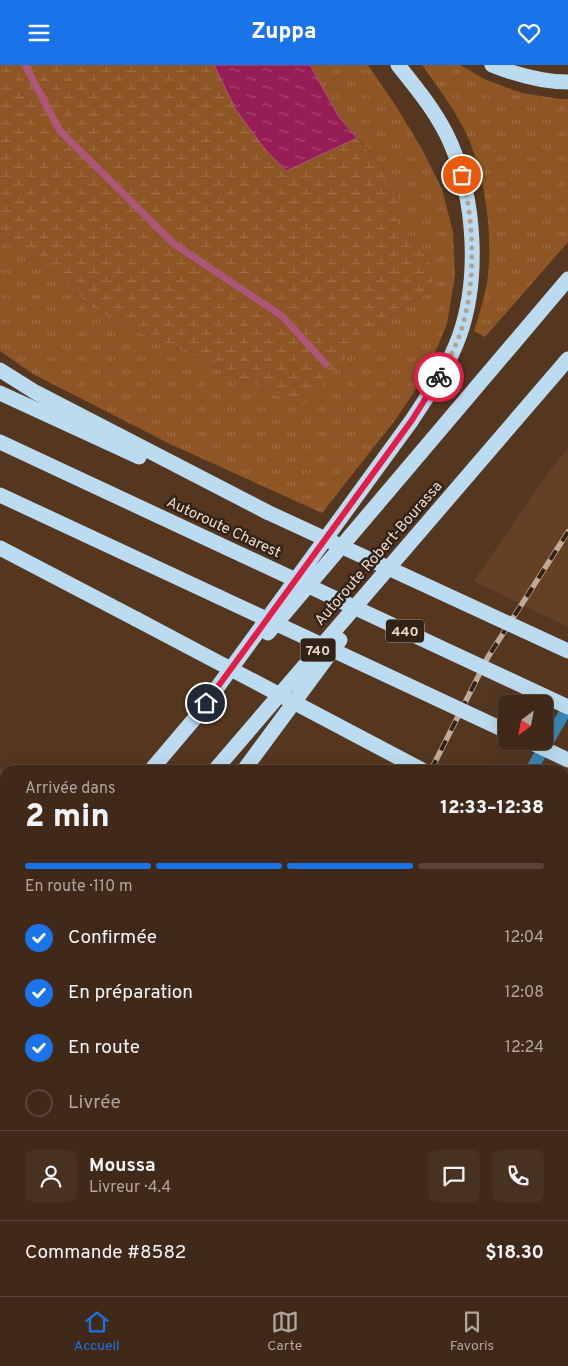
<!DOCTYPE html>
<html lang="fr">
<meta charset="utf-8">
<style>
:root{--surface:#402918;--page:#473121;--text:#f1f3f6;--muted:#aea6a2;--line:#594537;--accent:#1a73e8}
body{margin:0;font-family:Overpass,sans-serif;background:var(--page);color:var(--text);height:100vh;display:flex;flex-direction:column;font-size:19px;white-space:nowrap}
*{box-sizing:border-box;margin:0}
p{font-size:16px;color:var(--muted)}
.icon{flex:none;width:28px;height:28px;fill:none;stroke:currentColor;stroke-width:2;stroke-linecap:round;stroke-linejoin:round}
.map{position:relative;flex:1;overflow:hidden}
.panel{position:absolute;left:0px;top:700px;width:569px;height:531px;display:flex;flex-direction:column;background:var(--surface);border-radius:15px 15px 0 0;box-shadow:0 5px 20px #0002,0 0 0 1px var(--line)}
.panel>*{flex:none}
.needle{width:32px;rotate:212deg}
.fabs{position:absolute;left:498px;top:630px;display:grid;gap:10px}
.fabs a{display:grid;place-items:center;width:55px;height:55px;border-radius:8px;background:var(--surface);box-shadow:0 5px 20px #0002,0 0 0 1px var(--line);font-size:25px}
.pin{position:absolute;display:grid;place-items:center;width:42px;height:42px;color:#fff;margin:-21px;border:2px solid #fff;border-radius:50%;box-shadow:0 1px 5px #0007}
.courier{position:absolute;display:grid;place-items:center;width:50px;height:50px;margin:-25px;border:4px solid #e11d48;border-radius:50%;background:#fff;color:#222;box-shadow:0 1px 6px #0007}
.head em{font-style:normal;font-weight:800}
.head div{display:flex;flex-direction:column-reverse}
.head{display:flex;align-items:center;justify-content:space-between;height:85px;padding:0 25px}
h1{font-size:32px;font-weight:800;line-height:38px}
.bar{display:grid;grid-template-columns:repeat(4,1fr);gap:8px 5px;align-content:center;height:60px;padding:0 25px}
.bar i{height:6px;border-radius:4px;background:var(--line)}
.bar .current{background:var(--accent)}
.bar p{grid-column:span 4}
.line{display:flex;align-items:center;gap:12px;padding:0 25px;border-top:1px solid var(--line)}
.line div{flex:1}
.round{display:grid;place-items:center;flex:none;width:52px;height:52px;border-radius:8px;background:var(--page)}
ol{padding:0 25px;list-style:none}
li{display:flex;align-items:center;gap:15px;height:55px}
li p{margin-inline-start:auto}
li .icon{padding:5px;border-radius:50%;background:var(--accent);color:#fff;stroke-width:4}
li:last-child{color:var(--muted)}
li i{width:28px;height:28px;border:2px solid var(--line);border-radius:50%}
header{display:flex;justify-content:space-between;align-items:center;height:65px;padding:0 25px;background:var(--accent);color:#fff;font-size:22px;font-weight:800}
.tabs{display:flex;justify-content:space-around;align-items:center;height:70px;border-top:1px solid var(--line);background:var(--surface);font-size:14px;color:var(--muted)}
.tabs a{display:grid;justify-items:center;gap:2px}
.tabs .current{color:var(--accent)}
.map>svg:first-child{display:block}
.built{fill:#654024}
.grass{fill:url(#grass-tufts)}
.wetland{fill:url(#wetland-marsh)}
.water{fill:url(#water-ripples);stroke:#b0557a}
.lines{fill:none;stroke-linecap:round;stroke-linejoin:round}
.stream{stroke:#b0557a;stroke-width:7}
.minor{stroke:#3b87b3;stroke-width:12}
.highway{stroke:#bbdbf0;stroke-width:15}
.rail-casing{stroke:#c0aa9a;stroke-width:5.5}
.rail{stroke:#312318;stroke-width:4;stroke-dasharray:11;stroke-linecap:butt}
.highway-bridge{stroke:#bbdbf0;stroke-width:15}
.done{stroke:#b6a08f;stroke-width:5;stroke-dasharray:0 9}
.route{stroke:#e11d48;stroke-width:6}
.labels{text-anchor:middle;stroke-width:5;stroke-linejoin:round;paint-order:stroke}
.shield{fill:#312318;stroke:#b3a295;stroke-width:1}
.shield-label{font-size:14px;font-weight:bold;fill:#ebd8cb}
.street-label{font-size:15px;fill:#ebd8cb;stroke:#312318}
</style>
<header><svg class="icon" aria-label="menu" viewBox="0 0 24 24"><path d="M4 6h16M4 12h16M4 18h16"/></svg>Zuppa<svg class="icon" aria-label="heart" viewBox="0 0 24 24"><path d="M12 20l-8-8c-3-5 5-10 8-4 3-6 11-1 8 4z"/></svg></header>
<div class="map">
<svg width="568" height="1231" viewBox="0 0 568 1231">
<defs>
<pattern id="grass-tufts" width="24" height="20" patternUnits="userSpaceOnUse" patternTransform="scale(1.25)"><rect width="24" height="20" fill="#8e5525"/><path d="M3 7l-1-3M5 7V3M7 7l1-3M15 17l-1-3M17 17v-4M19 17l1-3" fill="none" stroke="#9e6d43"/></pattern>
<pattern id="wetland-marsh" width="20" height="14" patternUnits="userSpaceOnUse" patternTransform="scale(1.25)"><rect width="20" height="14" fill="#8e5525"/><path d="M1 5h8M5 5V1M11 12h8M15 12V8" fill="none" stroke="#9e6d43"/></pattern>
<pattern id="water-ripples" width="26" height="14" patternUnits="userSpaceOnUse" patternTransform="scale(1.25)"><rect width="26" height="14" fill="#971d57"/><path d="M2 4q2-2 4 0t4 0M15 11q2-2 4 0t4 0" fill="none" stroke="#ab4875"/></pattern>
</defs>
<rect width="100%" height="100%" fill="#553720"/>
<path class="built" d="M568,383v179l-94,-46 69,-101z
M0,703l5,3v37l-5,6z
M564,1173l4,3v55h-320l2,-5h314z"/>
<path class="grass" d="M310,0h58l28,41 26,43 20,40 11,43 2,44 -8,48 -21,50 -30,45 -74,94 -152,-69 -137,-70 -33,-23v-121l98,82 183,85 63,-37 36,-38 51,-31 -13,-48 -20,-16v-30l-20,-36 -39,-44z
M422,0h38l26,15 36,13 38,6h8v143l-83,95 -11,-6c5,-16 10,-32 13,-48 7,-47 -2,-112 -23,-154 -12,-23 -27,-43 -42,-64z
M564,814l4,3v193h-4z
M568,1052v43l-4,-6v-36z"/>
<path class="wetland" d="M0,0h214l22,45 29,39 21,22 71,-33 21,23 20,36v30l20,16 15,24 -2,24 -51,31 -36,38 -40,45 -23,-8 -183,-85 -98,-82z"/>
<path class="water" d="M214,0h96l29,52 18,21 -71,33 -21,-22 -29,-39z"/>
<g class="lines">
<path class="stream" d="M25,0l35,66 114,113 108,72 44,48"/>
<path class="minor" d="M531,705l37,-63
M564,1126l4,4"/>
<path class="highway" d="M492,0c25,10 49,17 76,17
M0,305l35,22 232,120
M0,328l139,64
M0,377l242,113
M0,430l219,102
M0,483l136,71
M268,568l300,-354
M195,653l217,-298c17,-26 36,-53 47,-83 21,-58 16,-137 -8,-193 -13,-30 -33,-54 -53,-79
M151,705l50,-59
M215,705l353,-411
M244,705l96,-130
M564,780l4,2
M0,882l5,-6
M0,953l5,-5
M564,1025h4
M0,1048l5,-9
M0,1198l5,-3"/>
<g class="rail-casing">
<path id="rail" d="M431,705l57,-113 80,-125
M316,1226l1,5
M233,1231l2,-5"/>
</g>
<use href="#rail" class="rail"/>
<path class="highway-bridge" d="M267,447l301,139
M242,490l326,152
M219,532l287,134
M136,554l286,151
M528,676l40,19"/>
</g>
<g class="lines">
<path class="done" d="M439,312c10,-17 19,-34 24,-53 13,-48 11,-101 -1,-149"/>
<path class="route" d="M206,638l206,-283 27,-43"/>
</g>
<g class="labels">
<g class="shield">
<rect x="386" y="554.5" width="38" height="23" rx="4"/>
<rect x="300.5" y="573.5" width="35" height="23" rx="4"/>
</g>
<g class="shield-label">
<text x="405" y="571">440</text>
<text x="318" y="590">740</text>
</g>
<g class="street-label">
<text transform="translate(224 462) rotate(25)" y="5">Autoroute Charest</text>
<text transform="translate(378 488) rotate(-49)" y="5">Autoroute Robert-Bourassa</text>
</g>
</g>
</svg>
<div class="fabs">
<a><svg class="needle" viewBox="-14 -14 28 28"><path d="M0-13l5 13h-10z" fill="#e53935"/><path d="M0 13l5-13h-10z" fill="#aea6a2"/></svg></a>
</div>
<div class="pin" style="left:462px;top:110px;background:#ea580c"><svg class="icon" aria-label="bag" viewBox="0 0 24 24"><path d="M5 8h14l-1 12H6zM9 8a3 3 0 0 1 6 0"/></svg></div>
<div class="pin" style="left:206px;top:638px;background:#1f2937"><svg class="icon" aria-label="home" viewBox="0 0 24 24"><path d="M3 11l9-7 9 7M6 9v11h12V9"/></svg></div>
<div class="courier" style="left:439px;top:312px"><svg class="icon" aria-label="bike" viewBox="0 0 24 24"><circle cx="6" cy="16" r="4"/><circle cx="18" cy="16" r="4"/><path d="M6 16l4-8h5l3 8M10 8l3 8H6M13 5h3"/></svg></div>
<section class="panel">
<div class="head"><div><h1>2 min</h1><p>Arrivée dans</p></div><em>12:33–12:38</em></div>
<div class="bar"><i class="current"></i><i class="current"></i><i class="current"></i><i></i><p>En route · 110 m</p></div>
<ol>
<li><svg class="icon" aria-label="check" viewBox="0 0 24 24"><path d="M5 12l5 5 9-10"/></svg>Confirmée<p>12:04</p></li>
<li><svg class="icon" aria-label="check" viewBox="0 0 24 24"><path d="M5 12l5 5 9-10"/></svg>En préparation<p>12:08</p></li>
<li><svg class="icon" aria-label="check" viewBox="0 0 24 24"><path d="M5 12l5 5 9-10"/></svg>En route<p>12:24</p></li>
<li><i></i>Livrée</li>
</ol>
<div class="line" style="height:90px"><a class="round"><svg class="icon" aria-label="person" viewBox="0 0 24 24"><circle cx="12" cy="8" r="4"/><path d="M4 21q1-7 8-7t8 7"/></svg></a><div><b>Moussa</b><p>Livreur · 4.4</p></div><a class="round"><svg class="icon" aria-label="chat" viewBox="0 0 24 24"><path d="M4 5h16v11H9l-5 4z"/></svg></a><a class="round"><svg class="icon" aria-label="phone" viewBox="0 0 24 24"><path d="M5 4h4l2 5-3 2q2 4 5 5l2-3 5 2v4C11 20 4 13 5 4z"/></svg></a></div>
<div class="line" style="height:65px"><div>Commande #8582</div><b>$18.30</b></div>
</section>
</div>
<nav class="tabs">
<a class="current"><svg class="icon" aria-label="home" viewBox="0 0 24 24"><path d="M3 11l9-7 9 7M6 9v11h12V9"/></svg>Accueil</a>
<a><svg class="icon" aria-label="map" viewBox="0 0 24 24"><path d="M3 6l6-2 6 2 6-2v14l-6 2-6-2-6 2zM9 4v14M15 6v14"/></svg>Carte</a>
<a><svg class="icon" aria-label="saved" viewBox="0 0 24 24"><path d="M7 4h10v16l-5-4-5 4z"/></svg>Favoris</a>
</nav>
